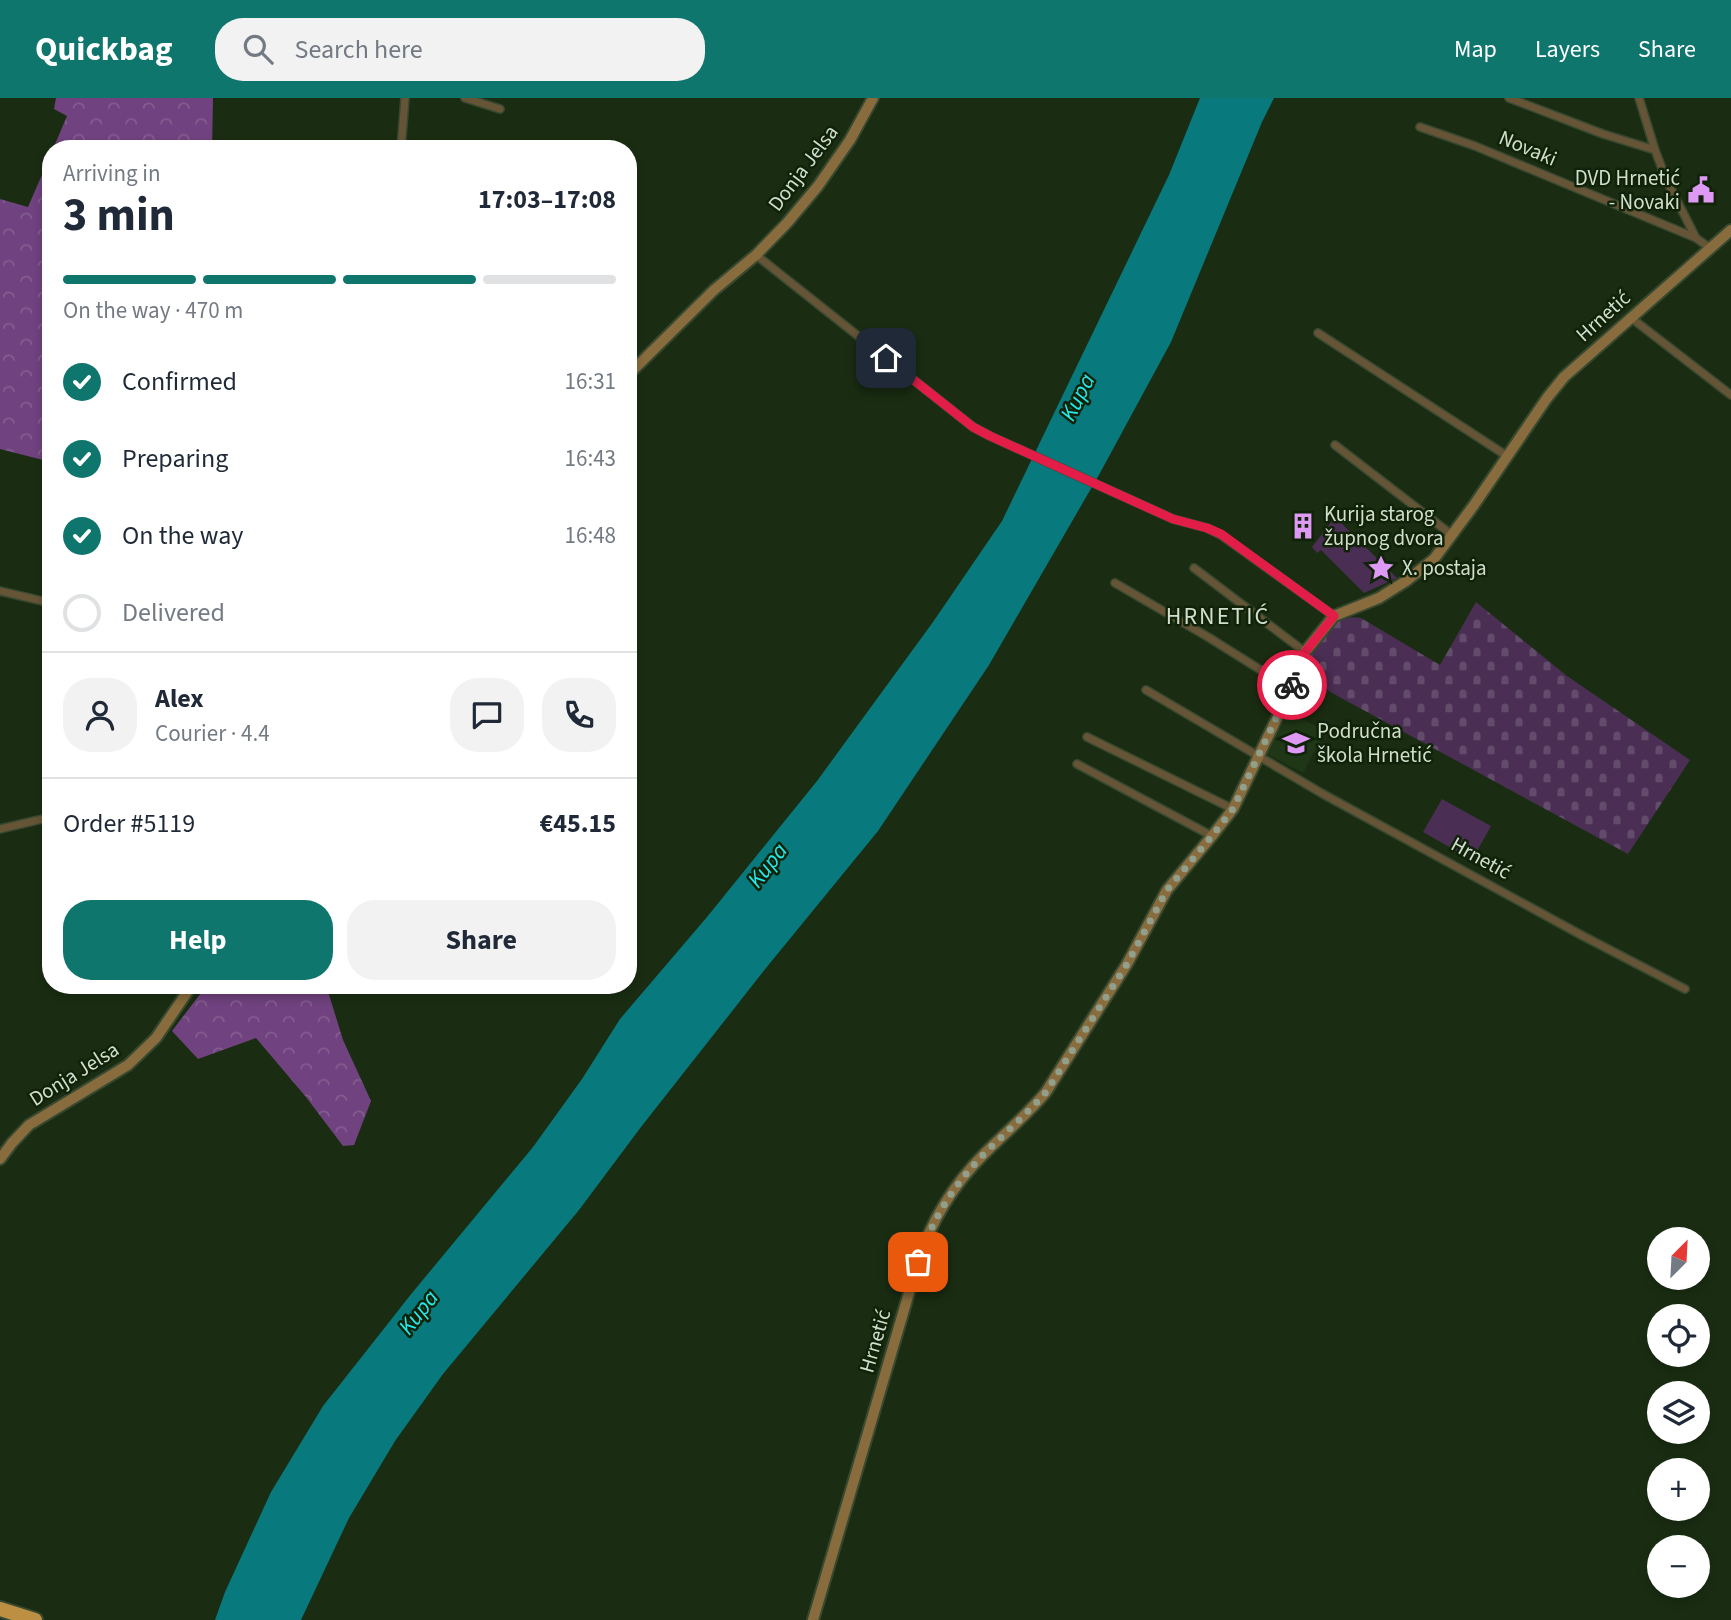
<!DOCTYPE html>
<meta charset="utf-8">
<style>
:root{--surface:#fff;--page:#f2f2f3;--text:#1f2937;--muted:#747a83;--line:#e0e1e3;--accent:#0f766e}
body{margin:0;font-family:"Source Sans 3",sans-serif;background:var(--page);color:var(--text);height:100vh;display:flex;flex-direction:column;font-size:26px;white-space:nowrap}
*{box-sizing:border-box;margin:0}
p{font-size:23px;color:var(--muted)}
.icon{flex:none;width:38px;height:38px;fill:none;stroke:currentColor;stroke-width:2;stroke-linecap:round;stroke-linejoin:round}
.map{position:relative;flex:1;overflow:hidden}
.panel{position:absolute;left:42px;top:42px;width:595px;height:854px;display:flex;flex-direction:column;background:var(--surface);border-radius:28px;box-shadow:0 4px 10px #0003}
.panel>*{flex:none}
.needle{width:46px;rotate:24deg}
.buttons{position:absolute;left:1647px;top:1129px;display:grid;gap:14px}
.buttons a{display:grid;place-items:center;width:63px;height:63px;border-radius:50%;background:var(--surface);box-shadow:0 4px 10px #0003;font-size:35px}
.pin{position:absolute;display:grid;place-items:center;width:60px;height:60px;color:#fff;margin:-30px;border-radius:14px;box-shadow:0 4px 10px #0006}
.courier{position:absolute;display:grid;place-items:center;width:70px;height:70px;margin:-35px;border:5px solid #e11d48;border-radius:50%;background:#fff;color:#222;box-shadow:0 2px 9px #0007}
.overview em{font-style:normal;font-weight:700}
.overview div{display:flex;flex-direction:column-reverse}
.overview{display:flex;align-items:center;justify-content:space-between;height:119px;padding:0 21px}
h1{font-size:46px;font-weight:700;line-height:52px}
.bar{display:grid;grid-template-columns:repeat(4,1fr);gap:10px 7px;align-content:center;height:84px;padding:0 21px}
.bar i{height:9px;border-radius:5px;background:var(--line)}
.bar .active{background:var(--accent)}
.bar p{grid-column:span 4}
.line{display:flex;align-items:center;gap:18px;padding:0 21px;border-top:2px solid var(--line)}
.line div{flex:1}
.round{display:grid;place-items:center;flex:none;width:74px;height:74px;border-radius:28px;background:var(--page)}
ol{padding:0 21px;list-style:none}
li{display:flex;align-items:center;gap:21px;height:77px}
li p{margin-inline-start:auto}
li .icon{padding:7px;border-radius:50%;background:var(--accent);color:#fff;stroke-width:4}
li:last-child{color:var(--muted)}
li i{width:38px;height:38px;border:4px solid var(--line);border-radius:50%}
.action{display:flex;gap:14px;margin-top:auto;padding:14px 21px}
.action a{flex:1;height:80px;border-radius:28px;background:var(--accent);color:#fff;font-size:28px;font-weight:700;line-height:80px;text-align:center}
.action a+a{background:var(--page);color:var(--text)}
header{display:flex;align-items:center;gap:42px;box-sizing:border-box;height:98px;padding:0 35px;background:var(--accent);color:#fff}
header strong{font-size:33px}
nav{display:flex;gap:38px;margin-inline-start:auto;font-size:24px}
.search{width:490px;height:63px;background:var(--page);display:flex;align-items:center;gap:18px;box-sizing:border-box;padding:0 24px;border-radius:28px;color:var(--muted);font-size:26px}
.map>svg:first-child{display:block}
.built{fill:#1f3716}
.green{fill:#4a2e53}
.forest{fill:url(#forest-crowns)}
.cemetery{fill:url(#cemetery-stones)}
.water{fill:#08797c}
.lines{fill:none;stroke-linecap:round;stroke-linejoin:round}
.street-casing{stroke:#374930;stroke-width:10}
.secondary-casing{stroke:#374930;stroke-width:14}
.highway-casing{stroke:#374930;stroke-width:18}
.street{stroke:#665437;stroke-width:7}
.secondary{stroke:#896c3d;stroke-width:10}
.highway{stroke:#bd8f42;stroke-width:14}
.done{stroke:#91a08c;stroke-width:7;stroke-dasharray:0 12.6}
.route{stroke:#e11d48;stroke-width:9}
.labels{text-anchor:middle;stroke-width:5;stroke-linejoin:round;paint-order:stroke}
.street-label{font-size:21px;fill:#d1decd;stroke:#102309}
.poi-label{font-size:21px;fill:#d1decd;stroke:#102309;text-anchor:start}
.water-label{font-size:23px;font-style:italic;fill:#24e8ec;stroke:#102309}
.quarter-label{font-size:24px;letter-spacing:2px;fill:#d1decd;stroke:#102309}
</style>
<header>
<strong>Quickbag</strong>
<div class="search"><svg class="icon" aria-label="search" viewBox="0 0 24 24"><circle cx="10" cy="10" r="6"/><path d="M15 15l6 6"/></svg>Search here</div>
<nav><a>Map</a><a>Layers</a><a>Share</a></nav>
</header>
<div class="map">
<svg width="1731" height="1522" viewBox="0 0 1731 1522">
<defs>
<pattern id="forest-crowns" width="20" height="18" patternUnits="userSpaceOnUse" patternTransform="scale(1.75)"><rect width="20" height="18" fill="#70427f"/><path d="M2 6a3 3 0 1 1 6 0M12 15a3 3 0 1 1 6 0" fill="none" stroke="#835d90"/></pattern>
<pattern id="cemetery-stones" width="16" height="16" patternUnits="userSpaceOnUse" patternTransform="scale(1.75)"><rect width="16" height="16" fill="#4a2e53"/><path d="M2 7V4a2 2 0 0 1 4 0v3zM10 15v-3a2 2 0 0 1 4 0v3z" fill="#634c6b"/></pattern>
</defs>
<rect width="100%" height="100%" fill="#1a2d12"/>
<path class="built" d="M1289,614l36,19 -22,42 -36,-19z"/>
<path class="green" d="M1335,419l62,61 -33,15 -43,-43 -4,3 -5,-6z
M1442,701l49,27 -19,34 -49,-28z"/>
<path class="forest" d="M56,0h157l-1,51h-159l14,-33 -13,-7z
M51,56v308l-51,-13v-250l28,8z
M207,887h119l17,55 28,61 -17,44 -11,1 -37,-49 -50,-59 -58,21 -26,-28z"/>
<path class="cemetery" d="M1476,504l91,74 123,84 -62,94 -296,-161 -28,-19c4,-10 7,-23 13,-33 10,-14 25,-27 44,-23l79,47z"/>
<path class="water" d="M1200,0h74l-12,24 -91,220 -71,131 -111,192 -111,166 -112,137 -125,159 -62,83 -136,164 -48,67 -46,77 -48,102h-86l10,-28 46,-100 52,-86 89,-113 121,-146 49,-68 38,-60 87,-102 110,-136 116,-159 69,-101 167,-346z"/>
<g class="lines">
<g class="street-casing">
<path id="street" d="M465,0l35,11
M1509,0l94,36 52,16
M1639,0l16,52 11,29 30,59 14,10
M1420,29l55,19 221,92
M401,51l4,-51
M756,157l217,172 17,9 183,83 34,9 14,7 113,81
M1630,219l101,78
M1318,235l189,123
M1335,347l117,90
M1194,470l111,84
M1115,485l93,54 83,52
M0,493l51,12
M1146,592l177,104 260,142 102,53
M1087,639l146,72
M1077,666l135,72
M0,731l51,-12"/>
</g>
<g class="secondary-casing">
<path id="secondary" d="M628,277l86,-85 42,-35 31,-32 31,-37 32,-46 23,-42
M0,1061l12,-16 17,-18 99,-60 28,-27 36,-53
M813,1522l105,-358c13,-41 37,-79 67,-109 21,-21 43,-39 61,-61l81,-128 40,-74 45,-54 21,-27 58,-120 9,-26 5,-11 29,-36 45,-18 27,-17 28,-22 40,-54 73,-107 17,-21 167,-147"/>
</g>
<g class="highway-casing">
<path id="highway" d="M0,1511l35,11"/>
</g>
<use href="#street" class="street"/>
<use href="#secondary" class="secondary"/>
<use href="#highway" class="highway"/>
</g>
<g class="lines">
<path class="done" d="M918,1164c13,-41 37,-79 67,-109 21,-21 42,-39 61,-61l81,-128 40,-74 45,-54 21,-27 59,-124"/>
<path class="route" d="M886,260l87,69 17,9 183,83 34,9 14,6 113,82 -29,36 -5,11 -8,22"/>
</g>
<defs>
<g id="civic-bare" transform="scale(2.1)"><path d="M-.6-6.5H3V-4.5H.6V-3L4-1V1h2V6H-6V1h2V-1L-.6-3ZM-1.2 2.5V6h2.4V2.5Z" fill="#dd99f3" stroke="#102309" stroke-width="2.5" paint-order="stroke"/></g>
<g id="building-bare" transform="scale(2.1)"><path d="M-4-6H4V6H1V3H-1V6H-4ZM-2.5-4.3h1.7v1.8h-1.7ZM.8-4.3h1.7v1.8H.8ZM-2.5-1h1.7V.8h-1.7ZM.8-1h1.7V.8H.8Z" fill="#dd99f3" stroke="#102309" stroke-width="2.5" paint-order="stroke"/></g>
<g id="sight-bare" transform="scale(2.1)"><path d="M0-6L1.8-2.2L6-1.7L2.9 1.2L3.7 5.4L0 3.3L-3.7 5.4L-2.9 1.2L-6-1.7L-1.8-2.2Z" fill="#dd99f3" stroke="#102309" stroke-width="2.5" paint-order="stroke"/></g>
<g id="school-bare" transform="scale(2.1)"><path d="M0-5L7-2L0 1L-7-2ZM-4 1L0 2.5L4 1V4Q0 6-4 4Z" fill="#dd99f3" stroke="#102309" stroke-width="2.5" paint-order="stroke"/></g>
</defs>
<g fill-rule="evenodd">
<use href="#civic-bare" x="1701" y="92"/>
<use href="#building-bare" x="1303" y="428"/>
<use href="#sight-bare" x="1381" y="470"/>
<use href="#school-bare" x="1296" y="645"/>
</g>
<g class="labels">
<g class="street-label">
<text transform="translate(1528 50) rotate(23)" y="7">Novaki</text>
<text transform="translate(803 70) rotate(-53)" y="7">Donja Jelsa</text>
<text transform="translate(1603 218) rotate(-42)" y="7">Hrnetić</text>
<text transform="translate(1481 760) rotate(29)" y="7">Hrnetić</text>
<text transform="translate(74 976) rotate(-32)" y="7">Donja Jelsa</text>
<text transform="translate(875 1243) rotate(-74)" y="7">Hrnetić</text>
</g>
<g class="poi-label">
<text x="1680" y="87" text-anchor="end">DVD Hrnetić<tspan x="1680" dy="24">- Novaki</tspan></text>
<text x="1324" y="423">Kurija starog<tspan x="1324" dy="24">župnog dvora</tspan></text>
<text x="1402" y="477">X. postaja</text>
<text x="1317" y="640">Područna<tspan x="1317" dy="24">škola Hrnetić</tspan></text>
</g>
<g class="water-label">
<text transform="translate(1077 299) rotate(-63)" y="8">Kupa</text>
<text transform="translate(767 767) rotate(-52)" y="8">Kupa</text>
<text transform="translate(418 1214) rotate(-52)" y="8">Kupa</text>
</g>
<g class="quarter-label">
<text x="1218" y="526">HRNETIĆ</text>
</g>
</g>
</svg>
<div class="buttons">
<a><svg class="needle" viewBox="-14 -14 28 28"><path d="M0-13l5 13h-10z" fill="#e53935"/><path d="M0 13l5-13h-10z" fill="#747a83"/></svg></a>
<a><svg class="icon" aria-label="locate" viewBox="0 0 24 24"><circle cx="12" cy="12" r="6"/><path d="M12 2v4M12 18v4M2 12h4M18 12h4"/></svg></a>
<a><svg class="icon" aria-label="layers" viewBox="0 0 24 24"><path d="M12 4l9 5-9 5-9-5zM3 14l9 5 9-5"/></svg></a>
<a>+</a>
<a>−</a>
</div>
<div class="pin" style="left:918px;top:1164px;background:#ea580c"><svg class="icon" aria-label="bag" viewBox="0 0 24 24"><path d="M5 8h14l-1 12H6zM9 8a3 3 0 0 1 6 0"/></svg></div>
<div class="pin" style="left:886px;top:260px;background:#1f2937"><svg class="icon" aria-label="home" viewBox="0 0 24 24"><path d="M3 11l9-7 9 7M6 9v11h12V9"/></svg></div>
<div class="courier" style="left:1292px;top:587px"><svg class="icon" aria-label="bike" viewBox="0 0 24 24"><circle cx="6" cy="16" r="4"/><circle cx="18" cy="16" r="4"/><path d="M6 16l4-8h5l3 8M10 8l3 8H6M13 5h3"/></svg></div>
<section class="panel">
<div class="overview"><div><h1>3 min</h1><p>Arriving in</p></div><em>17:03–17:08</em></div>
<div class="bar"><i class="active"></i><i class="active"></i><i class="active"></i><i></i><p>On the way · 470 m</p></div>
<ol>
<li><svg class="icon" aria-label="check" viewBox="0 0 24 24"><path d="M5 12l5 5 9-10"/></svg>Confirmed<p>16:31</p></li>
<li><svg class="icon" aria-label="check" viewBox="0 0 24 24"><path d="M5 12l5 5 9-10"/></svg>Preparing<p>16:43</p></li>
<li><svg class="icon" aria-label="check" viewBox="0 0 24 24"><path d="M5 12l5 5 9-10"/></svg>On the way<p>16:48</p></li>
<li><i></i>Delivered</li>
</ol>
<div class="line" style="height:126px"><a class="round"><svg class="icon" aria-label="person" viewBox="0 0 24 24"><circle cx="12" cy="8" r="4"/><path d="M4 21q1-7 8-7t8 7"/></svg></a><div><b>Alex</b><p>Courier · 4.4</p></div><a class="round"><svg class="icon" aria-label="chat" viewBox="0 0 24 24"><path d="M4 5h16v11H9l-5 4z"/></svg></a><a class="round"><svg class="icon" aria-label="phone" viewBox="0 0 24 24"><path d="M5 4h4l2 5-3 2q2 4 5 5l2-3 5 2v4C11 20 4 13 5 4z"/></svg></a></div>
<div class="line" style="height:91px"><div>Order #5119</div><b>€45.15</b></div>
<div class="action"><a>Help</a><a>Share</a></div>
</section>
</div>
